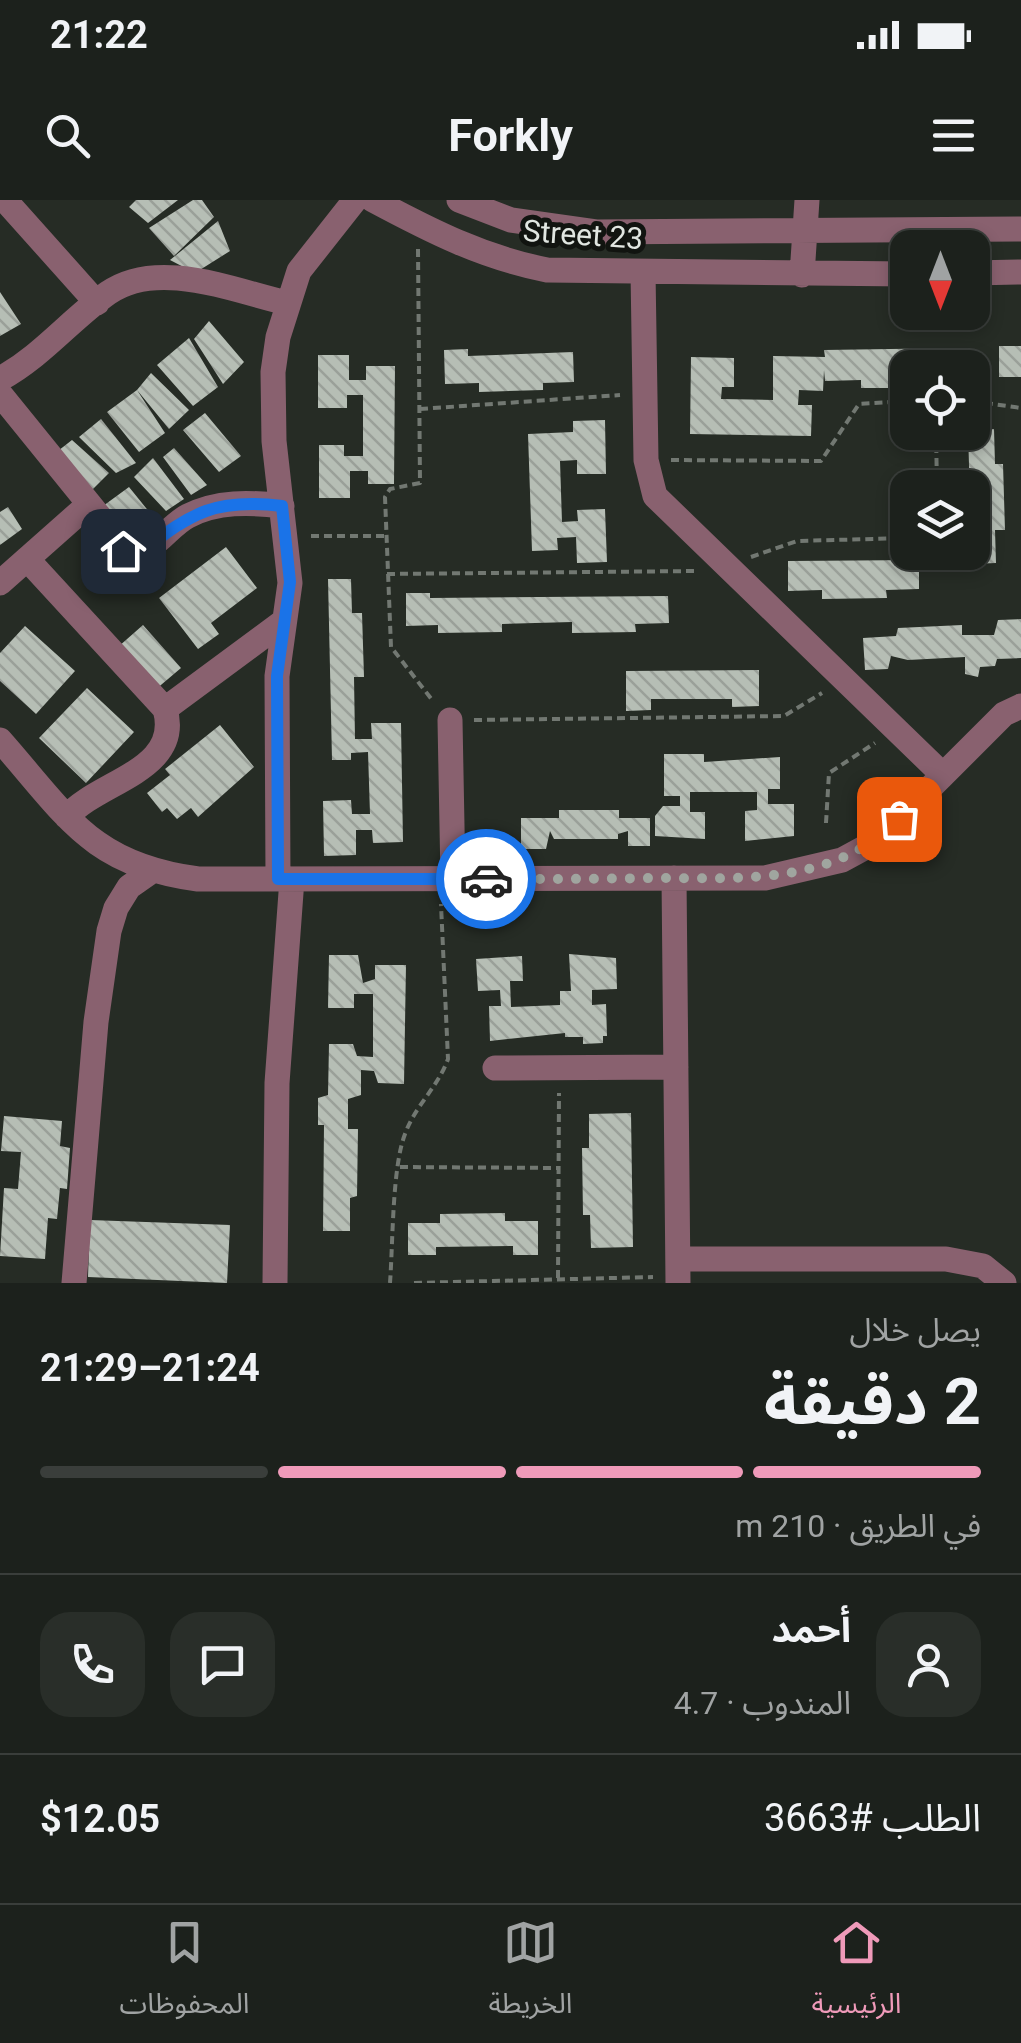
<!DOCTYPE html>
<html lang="ar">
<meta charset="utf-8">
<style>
:root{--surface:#1c211c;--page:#292e29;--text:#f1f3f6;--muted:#a0a3a3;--line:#3a3e3b;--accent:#ef9ab9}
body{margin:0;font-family:Roboto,"Noto Sans Arabic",sans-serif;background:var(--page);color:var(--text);direction:rtl;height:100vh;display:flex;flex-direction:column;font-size:38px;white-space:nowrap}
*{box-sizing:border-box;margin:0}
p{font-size:32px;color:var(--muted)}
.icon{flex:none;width:55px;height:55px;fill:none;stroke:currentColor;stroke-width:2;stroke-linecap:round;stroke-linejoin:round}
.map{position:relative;height:1083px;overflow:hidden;direction:ltr}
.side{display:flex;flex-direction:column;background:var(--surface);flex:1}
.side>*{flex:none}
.needle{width:65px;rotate:180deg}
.fabs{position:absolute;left:890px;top:30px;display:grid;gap:20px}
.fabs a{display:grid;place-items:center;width:100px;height:100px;border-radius:20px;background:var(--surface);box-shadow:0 5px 15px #0003,0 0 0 2px var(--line);font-size:50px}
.pin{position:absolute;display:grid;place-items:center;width:85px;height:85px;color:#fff;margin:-42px;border-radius:20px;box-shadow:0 5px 15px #0006}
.courier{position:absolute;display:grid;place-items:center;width:100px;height:100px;margin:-50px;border:8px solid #1a73e8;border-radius:50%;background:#fff;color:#222;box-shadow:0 2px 12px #0007}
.summary em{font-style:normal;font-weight:700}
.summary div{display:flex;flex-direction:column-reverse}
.summary{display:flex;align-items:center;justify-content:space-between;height:170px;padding:0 40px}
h1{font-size:65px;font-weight:700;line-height:75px}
.bar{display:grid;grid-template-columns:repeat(4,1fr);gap:15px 10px;align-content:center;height:120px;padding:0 40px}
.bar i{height:12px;border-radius:8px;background:var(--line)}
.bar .selected{background:var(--accent)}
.bar p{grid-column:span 4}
.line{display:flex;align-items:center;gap:25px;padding:0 40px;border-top:2px solid var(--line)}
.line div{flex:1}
.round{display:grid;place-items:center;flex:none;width:105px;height:105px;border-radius:30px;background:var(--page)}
.status{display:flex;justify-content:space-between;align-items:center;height:70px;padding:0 50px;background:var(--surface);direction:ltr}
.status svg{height:28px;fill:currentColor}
header{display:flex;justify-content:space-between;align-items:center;height:130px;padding:0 40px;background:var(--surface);font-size:45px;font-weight:700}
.tabs{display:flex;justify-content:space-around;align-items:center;height:140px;border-top:2px solid var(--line);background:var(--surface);font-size:28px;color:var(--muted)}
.tabs a{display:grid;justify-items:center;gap:5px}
.tabs .selected{color:var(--accent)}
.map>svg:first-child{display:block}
.building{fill:url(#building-back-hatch)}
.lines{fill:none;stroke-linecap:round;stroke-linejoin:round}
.path{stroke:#727872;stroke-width:4;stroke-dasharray:8 5;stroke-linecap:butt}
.minor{stroke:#89616f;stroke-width:25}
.done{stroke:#a0a59f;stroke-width:10;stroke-dasharray:0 18}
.route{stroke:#1a73e8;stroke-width:12}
.labels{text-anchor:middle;stroke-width:10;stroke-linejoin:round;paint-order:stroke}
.street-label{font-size:30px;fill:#e1e6e1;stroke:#111410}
</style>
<div class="status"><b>21:22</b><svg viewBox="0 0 49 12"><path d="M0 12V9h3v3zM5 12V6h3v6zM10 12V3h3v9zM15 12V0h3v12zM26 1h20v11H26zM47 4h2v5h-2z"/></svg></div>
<header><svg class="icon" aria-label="menu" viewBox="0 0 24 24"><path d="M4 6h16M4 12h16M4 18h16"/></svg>Forkly<svg class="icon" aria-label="search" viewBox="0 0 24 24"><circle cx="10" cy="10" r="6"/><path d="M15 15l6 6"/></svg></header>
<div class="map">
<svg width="1021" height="1083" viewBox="0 0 1021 1083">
<defs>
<pattern id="building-back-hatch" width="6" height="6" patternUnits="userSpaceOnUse" patternTransform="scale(2.5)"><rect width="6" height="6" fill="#b6beb5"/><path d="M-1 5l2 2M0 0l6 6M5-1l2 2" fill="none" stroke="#9aa099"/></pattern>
</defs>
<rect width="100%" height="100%" fill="#262c25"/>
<path class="building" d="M136,0h42l-30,23 -19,-16z
M193,0h9l12,17 -40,39 -25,-28z
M218,21l12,30 -35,22 -25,-13z
M0,92l21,32 -21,12z
M209,121l35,41 -21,22 -29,-45z
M189,138l29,49 -25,19 -36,-41z
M999,146h22v31h-22z
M957,148v20h-49v20h-47v-8l-36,1 -1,-11 -1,21 -24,-1 -1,15h14l-1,31 -121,-2 1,-77 43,1v29h-12l-1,12 52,1v-44l52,1 -1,-7z
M468,149v7l105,-4 1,30 -31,1v7l-64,2v-9l-34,1 -1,-34z
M318,155h31v25h17v-14h29l-1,118h-26v-13h-18v27h-31v-53h25v11h19v-61h-16v13h-29z
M151,173l38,37 -20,19 -32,-39 28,43 -26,19 -32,-40 30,-22z
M205,213l36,43 -22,16 -36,-42z
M101,219l35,44 -20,10 -37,-36z
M605,220l1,54h-29v-14l-17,1 2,61 16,-1 -1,-11 28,-1 2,53 -30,1 -1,-26 -19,1 1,12 -26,1 -4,-117 45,-2v-11z
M994,229l1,35h8l2,66h-10l1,33 -24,1 -4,-132z
M72,240l37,33 -18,18 -37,-37z
M174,248l33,37 -16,10 -28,-38z
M153,258l31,41 -18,12 -32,-34z
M129,287l30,37 -27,18 -29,-36z
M8,307l14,22 -22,16v-33z
M226,347l31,41 -46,35 8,11 -21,15 -39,-51z
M919,360v29l-33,1 1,8 -65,1v-9l-34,1v-30z
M328,379h23l1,34h10l2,64h-10l1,62h17l-1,-16h30l2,119 -30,1 -1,-13h-16v25l-32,1 -1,-55 28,-1 1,14h18l-2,-62 -17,1v7h-19z
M406,393h24v5l238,-2 1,27 -34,1 1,8 -64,1v-11l-70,2v8l-64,1v-8l-32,1z
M1021,419v39l-24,1 -2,7 -15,1 -2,10 -13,-3v-17l-57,3 -17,-4 -3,13 -23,1 -2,-32 33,-2 2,-8 64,-3v10h32l4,-15z
M143,425l38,43 -26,22 -37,-43z
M25,426l50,45 -39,43 -36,-33v-28z
M759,470v36l-27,1v-8h-81v11l-25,1v-40z
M87,488l47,44 -48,51 -47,-45z
M220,525l34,42 -56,50 -7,-9 -14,11 -10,-11 -5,4 -15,-19 23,-18 -5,-6z
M664,554h40v8l76,-5v32h-12v15h26v32l-49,5v-30l12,-1v-18h-67v20h15v27l-50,-3v-20l8,-10h17v-10h-16z
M559,610h60v8h31v28h-22v-15l-10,3v5h-64l-4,-8 -4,18h-25v-31h38z
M569,754l47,4 1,31 -25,1v15l14,-1 1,32h-4v7l-20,1v-7h-18v-4l-75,8 -1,-35h12l-1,-16 -22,1 -2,-32 46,-3 1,25h-13l1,26 49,-2v-14h11z
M329,755h29l5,28 12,-4v-14h31l-2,119 -26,-1 -4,-12 -13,-1v25l-13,4v30h10l-1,67 -7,2v33h-27l1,-106h-6v-27l10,-3 1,-51h24l4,12 16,1v-63h-19v14h-26z
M631,913l2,134 -42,1 -1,-33h-7l-1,-67h7v-34z
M4,916l58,5 -2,25 10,2 -3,41 -7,-1 -3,31 -9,-1 -3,41 -45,-3 4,-68 14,1 3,-37 -20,-1z
M505,1013v8h33v34h-25v-9l-77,1v8h-28v-32h32v-9z
M90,1020l140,5 -3,58 -139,-6z"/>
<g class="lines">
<path class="path" d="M418,49l2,234 -30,6 -5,8 6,150 42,54
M972,201l49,7
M420,209l200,-14
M936,232l1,56
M671,260l150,1 38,-57 49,-3
M311,336h75
M751,357l46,-16 111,-3
M387,374l310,-3
M474,520l310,-4 38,-23
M826,623l3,-50 46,-30
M400,967l159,1
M558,1078l1,-185
M390,1083c3,-40 2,-115 15,-149 10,-28 33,-47 43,-75l-7,-155
M414,1083l239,-6"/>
<path class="minor" d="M5,0l92,103
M373,0c58,31 109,57 174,70l361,4
M459,0l52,20 85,12 425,-3
M643,72l3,188 9,36 288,279
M972,73l49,-1
M802,75l5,-75
M0,179c42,-23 70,-59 108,-86 50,-35 126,-2 179,10
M0,194l129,159c24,2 39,-27 59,-37 29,-15 62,-14 94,-10
M27,359l138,150c18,62 -68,72 -98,108
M0,383l88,-78
M165,509l119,-88
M450,520l3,159
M0,540c67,76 91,125 198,139l567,-1 77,-18 35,-19 127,-127 17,-8
M674,678l4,405
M278,679l-1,-203 13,-93 -16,-142 -1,-69 5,-35 21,-66 56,-71
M495,868l181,-1
M678,1059h268l37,7 21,17
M74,1083l22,-261 13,-91 7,-23 13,-21 20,-14
M275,1083l2,-200 15,-204"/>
</g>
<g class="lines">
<path class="done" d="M486,679c56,0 112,0 169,-1 87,0 178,8 244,-59"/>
<path class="route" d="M123,351l19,1c49,-40 75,-54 140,-46l8,76 -13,94 1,203h208"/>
</g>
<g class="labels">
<g class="street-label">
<text transform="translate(583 35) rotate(4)" y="10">Street 23</text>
</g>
</g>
</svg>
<div class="fabs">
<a><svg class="needle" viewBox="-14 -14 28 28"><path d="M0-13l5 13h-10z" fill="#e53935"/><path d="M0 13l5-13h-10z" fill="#a0a3a3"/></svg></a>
<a><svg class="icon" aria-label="locate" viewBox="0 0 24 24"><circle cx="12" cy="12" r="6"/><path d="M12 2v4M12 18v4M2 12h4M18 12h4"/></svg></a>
<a><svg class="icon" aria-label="layers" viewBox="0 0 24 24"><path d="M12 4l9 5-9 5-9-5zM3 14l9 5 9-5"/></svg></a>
</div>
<div class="pin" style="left:899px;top:619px;background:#ea580c"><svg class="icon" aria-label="bag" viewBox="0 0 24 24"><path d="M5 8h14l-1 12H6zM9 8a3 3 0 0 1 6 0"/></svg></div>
<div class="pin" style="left:123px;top:351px;background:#1f2937"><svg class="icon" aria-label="home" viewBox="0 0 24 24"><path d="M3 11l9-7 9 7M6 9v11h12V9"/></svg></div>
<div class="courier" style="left:486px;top:679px"><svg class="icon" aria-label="car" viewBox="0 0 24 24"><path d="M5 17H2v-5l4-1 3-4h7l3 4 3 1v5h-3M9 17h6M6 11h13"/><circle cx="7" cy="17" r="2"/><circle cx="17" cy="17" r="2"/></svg></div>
</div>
<section class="side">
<div class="summary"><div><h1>2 دقيقة</h1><p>يصل خلال</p></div><em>21:24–21:29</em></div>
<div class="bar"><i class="selected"></i><i class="selected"></i><i class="selected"></i><i></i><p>في الطريق · 210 m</p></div>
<div class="line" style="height:180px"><a class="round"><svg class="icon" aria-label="person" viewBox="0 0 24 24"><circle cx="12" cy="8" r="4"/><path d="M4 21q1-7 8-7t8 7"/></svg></a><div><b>أحمد</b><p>المندوب · 4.7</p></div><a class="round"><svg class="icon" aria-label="chat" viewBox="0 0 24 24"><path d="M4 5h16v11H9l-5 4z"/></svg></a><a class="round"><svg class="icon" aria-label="phone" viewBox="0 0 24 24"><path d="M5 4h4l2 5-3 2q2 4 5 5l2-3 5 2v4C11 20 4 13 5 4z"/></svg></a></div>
<div class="line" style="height:130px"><div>الطلب #3663</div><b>$12.05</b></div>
</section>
<nav class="tabs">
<a class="selected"><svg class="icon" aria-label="home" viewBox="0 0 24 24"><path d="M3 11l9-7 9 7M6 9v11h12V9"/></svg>الرئيسية</a>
<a><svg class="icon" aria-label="map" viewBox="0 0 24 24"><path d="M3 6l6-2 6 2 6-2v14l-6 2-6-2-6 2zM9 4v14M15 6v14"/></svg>الخريطة</a>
<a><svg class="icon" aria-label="saved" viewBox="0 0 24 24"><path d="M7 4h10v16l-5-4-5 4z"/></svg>المحفوظات</a>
</nav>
